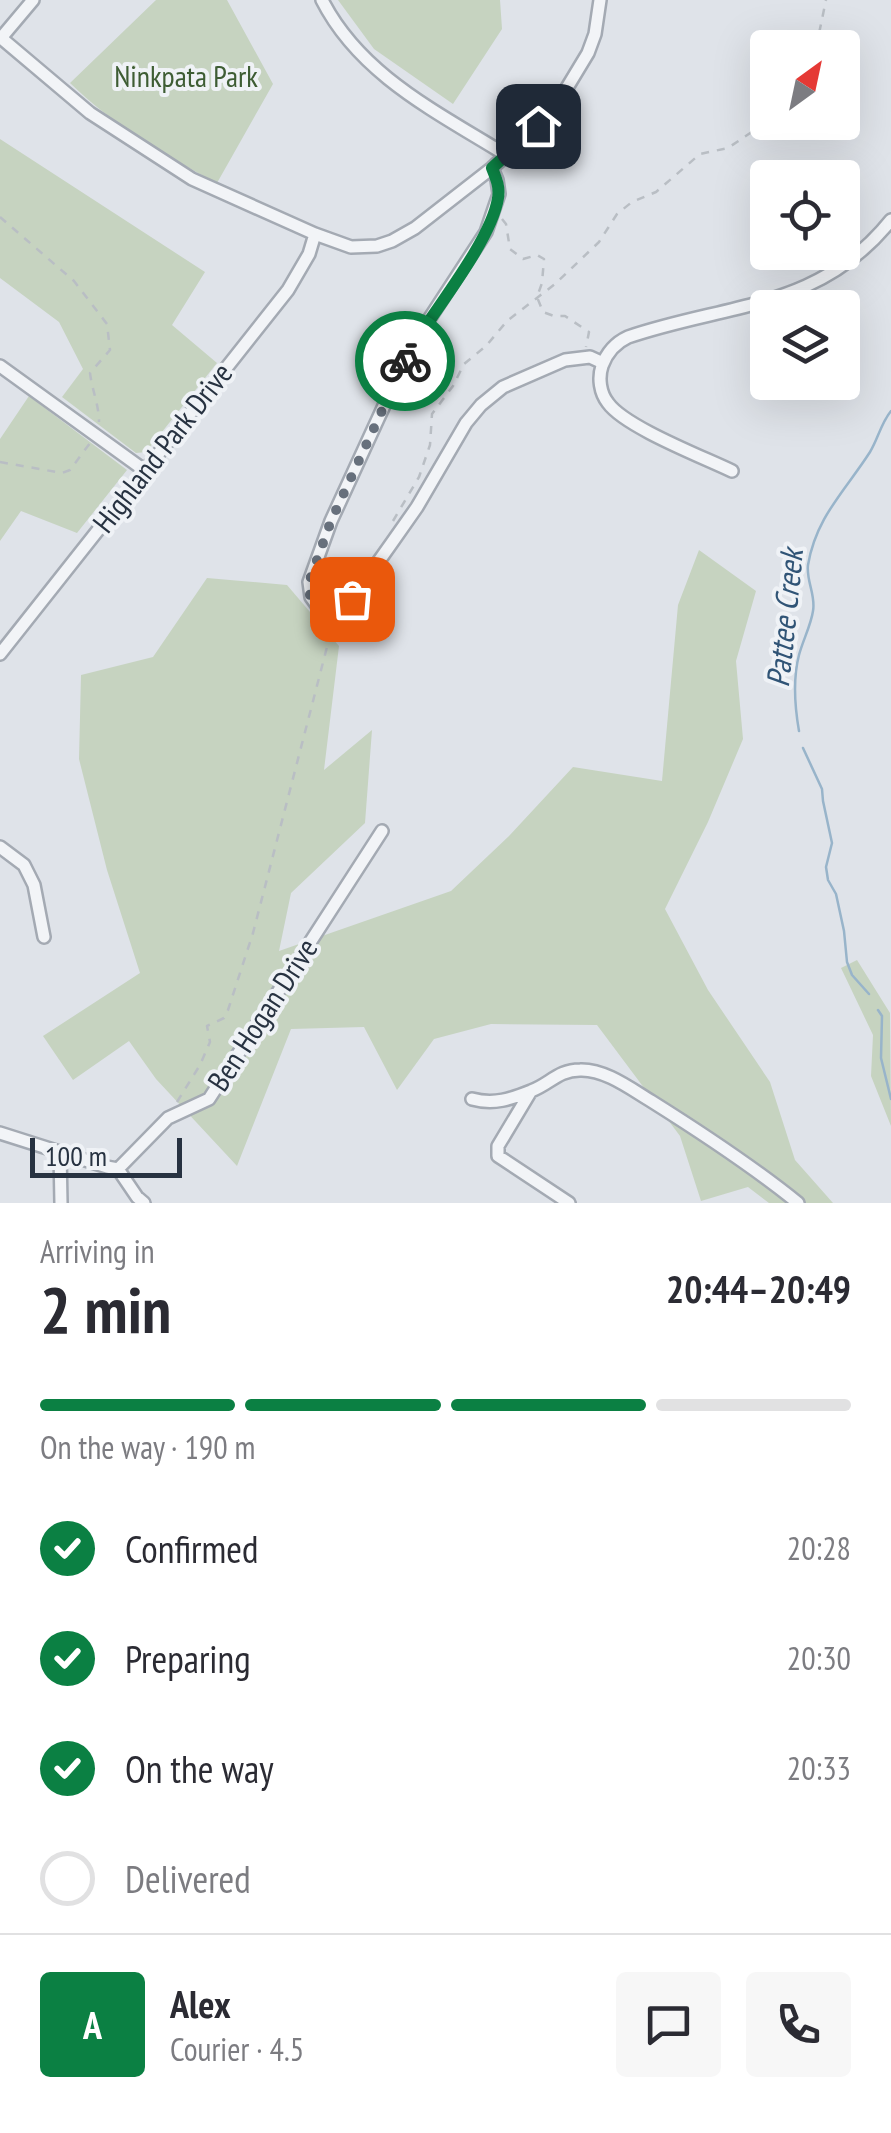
<!DOCTYPE html>
<meta charset="utf-8">
<style>
:root{--surface:#fff;--page:#f7f7f7;--text:#2b2b33;--muted:#7c7c81;--line:#e1e1e2;--accent:#0b8043}
body{margin:0;font-family:"PT Sans Narrow",sans-serif;background:var(--page);color:var(--text);height:100vh;display:flex;flex-direction:column;font-size:38px;white-space:nowrap}
*{box-sizing:border-box;margin:0}
p{font-size:32px;color:var(--muted)}
.icon{flex:none;width:55px;height:55px;fill:none;stroke:currentColor;stroke-width:2;stroke-linecap:round;stroke-linejoin:round}
.map{position:relative;height:1203px;overflow:hidden}
.side{display:flex;flex-direction:column;background:var(--surface);flex:1}
.side>*{flex:none}
.needle{width:65px;rotate:33deg}
.controls{position:absolute;left:750px;top:30px;display:grid;gap:20px}
.controls a{display:grid;place-items:center;width:110px;height:110px;border-radius:10px;background:var(--surface);box-shadow:0 10px 40px #0002;font-size:50px}
.scale{position:absolute;left:30px;bottom:25px;width:152px;box-sizing:border-box;padding-left:10px;border:5px solid #273241;border-top:0;font-size:28px;line-height:35px;white-space:nowrap;color:#273241;-webkit-text-stroke:8px #eff2f6;paint-order:stroke}
.pin{position:absolute;display:grid;place-items:center;width:85px;height:85px;color:#fff;margin:-42px;border-radius:20px;box-shadow:0 5px 15px #0006}
.courier{position:absolute;display:grid;place-items:center;width:100px;height:100px;margin:-50px;border:8px solid #0b8043;border-radius:50%;background:#fff;color:#222;box-shadow:0 2px 12px #0007}
.headline em{font-style:normal;font-weight:700}
.headline div{display:flex;flex-direction:column-reverse}
.headline{display:flex;align-items:center;justify-content:space-between;height:170px;padding:0 40px}
h1{font-size:65px;font-weight:700;line-height:75px}
.bar{display:grid;grid-template-columns:repeat(4,1fr);gap:15px 10px;align-content:center;height:120px;padding:0 40px}
.bar i{height:12px;border-radius:8px;background:var(--line)}
.bar .active{background:var(--accent)}
.bar p{grid-column:span 4}
.line{display:flex;align-items:center;gap:25px;padding:0 40px;border-top:2px solid var(--line)}
.line div{flex:1}
.round{display:grid;place-items:center;flex:none;width:105px;height:105px;border-radius:10px;background:var(--page)}
ol{padding:0 40px;list-style:none}
li{display:flex;align-items:center;gap:30px;height:110px}
li p{margin-inline-start:auto}
li .icon{padding:10px;border-radius:50%;background:var(--accent);color:#fff;stroke-width:4}
li:last-child{color:var(--muted)}
li i{width:55px;height:55px;border:5px solid var(--line);border-radius:50%}
.map>svg:first-child{display:block}
.green{fill:#c6d3c0}
.lines{fill:none;stroke-linecap:round;stroke-linejoin:round}
.stream{stroke:#98b4ca;stroke-width:2.5}
.minor-casing{stroke:#a4aab3;stroke-width:16}
.path{stroke:#b9bec4;stroke-width:2.5;stroke-dasharray:8 8;stroke-linecap:butt}
.minor{stroke:#f2f4f7;stroke-width:11}
.done{stroke:#67707c;stroke-width:10;stroke-dasharray:0 18}
.route{stroke:#0b8043;stroke-width:12}
.labels{text-anchor:middle;stroke-width:8;stroke-linejoin:round;paint-order:stroke}
.park-label{font-size:30px;fill:#3e5d34;stroke:#eff2f6}
.street-label{font-size:30px;fill:#273241;stroke:#eff2f6}
.water-label{font-size:32px;font-style:italic;fill:#305476;stroke:#eff2f6}
</style>
<div class="map">
<svg width="891" height="1203" viewBox="0 0 891 1203">
<rect width="100%" height="100%" fill="#dfe3e9"/>
<path class="green" d="M156,0h71l46,84 -56,99c-51,-27 -105,-59 -147,-100z
M338,0h162l2,29 -49,75 -79,-55z
M0,139l205,133 -33,53 45,38 -71,89 -10,1 -74,-56 21,-28 -24,-47 -59,-44z
M29,396l98,74 -50,63 -56,-22 -21,30v-102z
M699,550l57,41 -20,70 7,78 -35,83 -43,87 43,81 62,92 25,78 38,43h-64l-21,-16 -47,14 -21,-65 -83,-111 -106,-1 -57,15 -37,51 -33,-63 -73,2 -54,137 -81,-87 -27,-38 -56,39 -30,-44 97,-63 -33,-103 -28,-111 2,-84 72,-18 54,-79 80,7 52,61 -15,124 48,-40 -7,93 -74,70 -12,58 172,-60 58,-55 64,-69 89,14 16,-176z
M857,960l33,53 1,113 -20,-50 2,-41 -32,-67z"/>
<g class="lines">
<path class="stream" d="M799,731c-4,-23 -6,-53 0,-76 4,-15 12,-30 14,-44 3,-16 -7,-30 -5,-46 8,-48 37,-74 62,-113 8,-13 11,-29 21,-41
M803,748l19,41 1,12 9,42 -6,24 2,13 8,14 8,37 3,31 5,13 17,19
M878,1010l4,6 -1,42 10,41"/>
<g class="minor-casing">
<path id="minor" d="M322,0c38,75 115,112 184,155
M0,37l90,76 102,66 123,55 36,13 26,-1 15,-5 23,-13 77,-60 46,-42 21,-25 29,-48 7,-19 5,-34
M1,38l32,-38
M492,168l5,12 2,14 -13,38 -75,115 -80,174 -22,61 2,15 8,11 18,3 15,-12 39,-55 26,-37 49,-84 15,-18 22,-18 62,-27 25,-3 13,6
M0,366l144,104
M732,471c-29,-14 -107,-44 -124,-68 -8,-10 -10,-25 -6,-37 5,-14 13,-23 26,-29 99,-34 191,-27 263,-117
M0,654l288,-364 21,-36 6,-20
M0,847l24,18 10,20 10,52
M531,1091l-33,55v10l71,47
M472,1099c22,6 39,0 59,-8 19,-7 27,-21 49,-21 25,-1 51,19 71,31 51,32 100,64 147,102
M0,1133l107,34 11,2
M60,1152l1,51
M118,1169l50,-51 41,-19 173,-268
M118,1169l19,28 7,6"/>
</g>
<path class="path" d="M816,48l10,-48
M0,217l74,64 33,43 3,26 -20,23c2,17 9,32 9,49
M502,219l4,5 4,25 13,10 14,-4 7,4 -2,24 -5,14 6,15 11,4h11l24,16 -3,15
M0,462l62,11 8,-3 20,-27
M393,521l26,-44 11,-32 2,-31 21,-28 11,-22 22,-18 21,-25 48,-37 44,-42 18,-28 15,-12 24,-10 44,-38 28,-6 28,-19 12,-12
M177,1102l23,-37 10,-23 -3,-16 17,-8 4,-8 25,-77 74,-286 7,-9 2,-15"/>
<use href="#minor" class="minor"/>
</g>
<g class="lines">
<path class="done" d="M352,599l-15,12 -19,-3 -8,-12 -1,-14 22,-61 74,-160"/>
<path class="route" d="M405,361l6,-13c24,-38 81,-109 87,-150 2,-11 -2,-20 -6,-30l46,-42"/>
</g>
<g class="labels">
<g class="park-label">
<text x="186" y="87">Ninkpata Park</text>
</g>
<g class="street-label">
<text transform="translate(163 448) rotate(-52)" y="10">Highland Park Drive</text>
<text transform="translate(263 1015) rotate(-57)" y="10">Ben Hogan Drive</text>
</g>
<g class="water-label">
<text transform="translate(785 618) rotate(-84)" y="11">Pattee Creek</text>
</g>
</g>
</svg>
<div class="controls">
<a><svg class="needle" viewBox="-14 -14 28 28"><path d="M0-13l5 13h-10z" fill="#e53935"/><path d="M0 13l5-13h-10z" fill="#7c7c81"/></svg></a>
<a><svg class="icon" aria-label="locate" viewBox="0 0 24 24"><circle cx="12" cy="12" r="6"/><path d="M12 2v4M12 18v4M2 12h4M18 12h4"/></svg></a>
<a><svg class="icon" aria-label="layers" viewBox="0 0 24 24"><path d="M12 4l9 5-9 5-9-5zM3 14l9 5 9-5"/></svg></a>
</div>
<div class="scale">100 m</div>
<div class="pin" style="left:352px;top:599px;background:#ea580c"><svg class="icon" aria-label="bag" viewBox="0 0 24 24"><path d="M5 8h14l-1 12H6zM9 8a3 3 0 0 1 6 0"/></svg></div>
<div class="pin" style="left:538px;top:126px;background:#1f2937"><svg class="icon" aria-label="home" viewBox="0 0 24 24"><path d="M3 11l9-7 9 7M6 9v11h12V9"/></svg></div>
<div class="courier" style="left:405px;top:361px"><svg class="icon" aria-label="bike" viewBox="0 0 24 24"><circle cx="6" cy="16" r="4"/><circle cx="18" cy="16" r="4"/><path d="M6 16l4-8h5l3 8M10 8l3 8H6M13 5h3"/></svg></div>
</div>
<section class="side">
<div class="headline"><div><h1>2 min</h1><p>Arriving in</p></div><em>20:44–20:49</em></div>
<div class="bar"><i class="active"></i><i class="active"></i><i class="active"></i><i></i><p>On the way · 190 m</p></div>
<ol>
<li><svg class="icon" aria-label="check" viewBox="0 0 24 24"><path d="M5 12l5 5 9-10"/></svg>Confirmed<p>20:28</p></li>
<li><svg class="icon" aria-label="check" viewBox="0 0 24 24"><path d="M5 12l5 5 9-10"/></svg>Preparing<p>20:30</p></li>
<li><svg class="icon" aria-label="check" viewBox="0 0 24 24"><path d="M5 12l5 5 9-10"/></svg>On the way<p>20:33</p></li>
<li><i></i>Delivered</li>
</ol>
<div class="line" style="height:180px"><b class="round" style="background:var(--accent);color:#fff">A</b><div><b>Alex</b><p>Courier · 4.5</p></div><a class="round"><svg class="icon" aria-label="chat" viewBox="0 0 24 24"><path d="M4 5h16v11H9l-5 4z"/></svg></a><a class="round"><svg class="icon" aria-label="phone" viewBox="0 0 24 24"><path d="M5 4h4l2 5-3 2q2 4 5 5l2-3 5 2v4C11 20 4 13 5 4z"/></svg></a></div>
</section>
